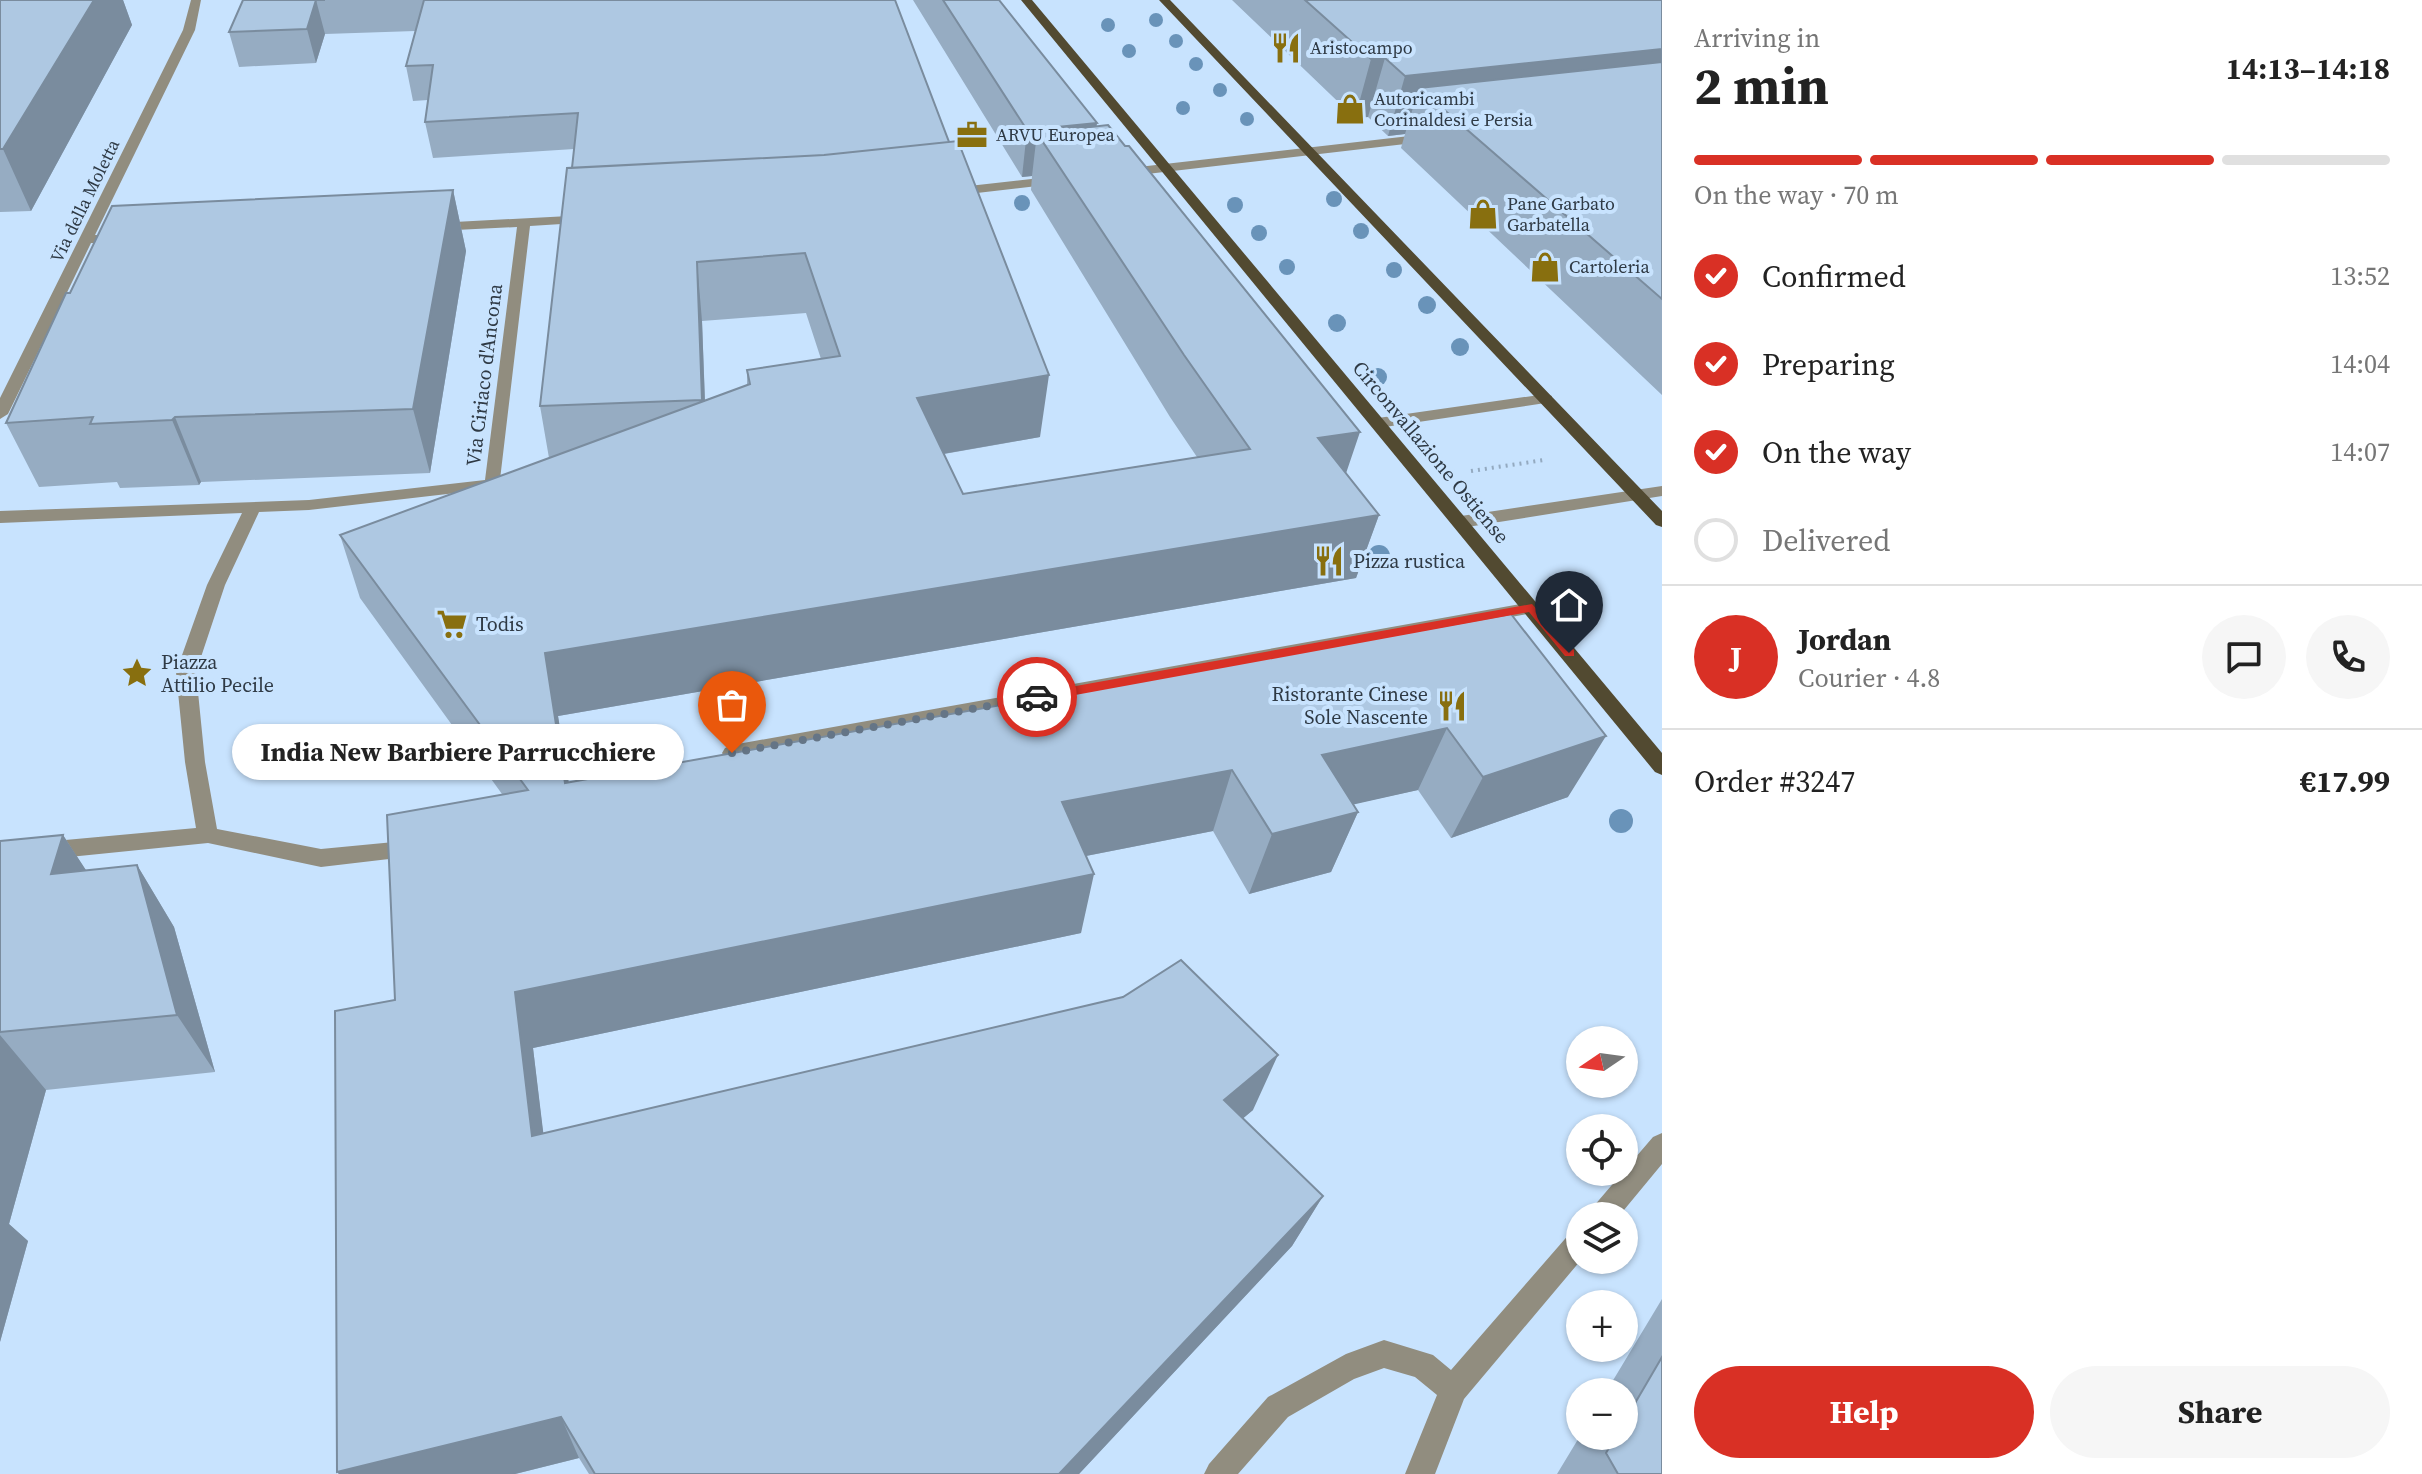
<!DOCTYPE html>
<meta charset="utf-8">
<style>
:root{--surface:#fff;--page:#f6f6f6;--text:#222;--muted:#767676;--line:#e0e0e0;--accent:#d93025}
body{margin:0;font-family:"Source Serif 4",serif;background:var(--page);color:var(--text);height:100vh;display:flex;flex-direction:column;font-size:30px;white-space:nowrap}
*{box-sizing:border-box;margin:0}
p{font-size:26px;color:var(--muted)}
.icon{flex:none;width:44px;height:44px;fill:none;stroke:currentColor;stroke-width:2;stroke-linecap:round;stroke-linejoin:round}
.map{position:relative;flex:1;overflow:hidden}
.side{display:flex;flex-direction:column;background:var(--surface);width:760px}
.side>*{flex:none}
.needle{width:52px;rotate:257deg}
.tools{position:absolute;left:1566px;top:1026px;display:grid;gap:16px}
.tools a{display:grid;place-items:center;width:72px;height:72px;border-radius:50%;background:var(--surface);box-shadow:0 2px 6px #0004;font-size:40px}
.pin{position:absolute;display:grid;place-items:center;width:68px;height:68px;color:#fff;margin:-82px -34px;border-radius:50% 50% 50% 0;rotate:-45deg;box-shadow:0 0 8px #0007}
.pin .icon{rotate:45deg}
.courier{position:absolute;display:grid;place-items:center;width:80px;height:80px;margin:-40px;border:6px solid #d93025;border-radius:50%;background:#fff;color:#222;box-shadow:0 2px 10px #0007}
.bubble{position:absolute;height:56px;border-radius:28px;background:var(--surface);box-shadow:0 2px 6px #0004;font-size:26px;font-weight:700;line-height:56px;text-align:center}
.overview em{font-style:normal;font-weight:700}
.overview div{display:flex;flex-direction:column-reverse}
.overview{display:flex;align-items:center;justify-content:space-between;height:136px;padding:0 32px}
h1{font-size:52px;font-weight:700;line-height:60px}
.bar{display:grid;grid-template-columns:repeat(4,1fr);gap:12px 8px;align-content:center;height:96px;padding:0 32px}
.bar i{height:10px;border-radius:6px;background:var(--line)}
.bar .current{background:var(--accent)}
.bar p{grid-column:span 4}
.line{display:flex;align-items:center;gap:20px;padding:0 32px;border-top:2px solid var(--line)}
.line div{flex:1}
.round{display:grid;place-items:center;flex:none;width:84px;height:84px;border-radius:42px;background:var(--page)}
ol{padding:0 32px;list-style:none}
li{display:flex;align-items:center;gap:24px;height:88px}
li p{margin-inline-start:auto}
li .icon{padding:8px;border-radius:50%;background:var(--accent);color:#fff;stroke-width:4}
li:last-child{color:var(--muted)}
li i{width:44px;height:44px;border:4px solid var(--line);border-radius:50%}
.action{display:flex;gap:16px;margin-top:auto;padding:16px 32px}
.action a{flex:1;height:92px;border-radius:48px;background:var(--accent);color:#fff;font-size:32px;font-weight:700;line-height:92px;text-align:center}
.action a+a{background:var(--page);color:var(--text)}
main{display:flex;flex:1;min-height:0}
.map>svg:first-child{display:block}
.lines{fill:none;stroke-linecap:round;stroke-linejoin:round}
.path{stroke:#94aac0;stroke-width:4;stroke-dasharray:2 5;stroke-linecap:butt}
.minor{fill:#918d7f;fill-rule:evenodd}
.major{fill:#524a31;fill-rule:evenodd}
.tree{fill:#6993b9}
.wall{fill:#96acc2;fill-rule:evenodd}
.shaded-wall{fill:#7a8c9e}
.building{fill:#aec8e2;stroke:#7a8c9e;stroke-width:2}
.route{fill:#d93025}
.done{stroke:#657586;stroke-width:8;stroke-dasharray:0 14.4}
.labels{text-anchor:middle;stroke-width:8;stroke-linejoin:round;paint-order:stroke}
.far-poi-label{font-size:18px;fill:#2f3a45;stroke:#c8e3fe;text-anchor:start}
.far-street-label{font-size:18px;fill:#2f3a45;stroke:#c8e3fe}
.street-label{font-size:20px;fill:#2f3a45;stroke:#c8e3fe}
.poi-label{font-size:20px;fill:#2f3a45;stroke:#c8e3fe;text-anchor:start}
</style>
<main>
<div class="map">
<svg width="1662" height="1474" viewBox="0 0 1662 1474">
<rect width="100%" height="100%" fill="#c8e3fe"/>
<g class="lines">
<path class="path" d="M1471,471l73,-11"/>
<path class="minor" d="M191,0h10l-6,30 -100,205 25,1 7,4 -7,4 -29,-1 -83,171 -8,5v-21l183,-368z
M1427,134l4,1v6l-310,36 -6,-4 6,-4z
M1058,176l5,1v6l-112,13 -7,-4 7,-4z
M588,215l7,4 -2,3 -63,4 -31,262 -190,22 -50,2 -34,73 -29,87 9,90 12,67 104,20 94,-9 8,3 3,6 -3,6 -102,12 -113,-24 -208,21v-18l196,-18 -11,-66 -9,-90 31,-87 35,-72 -242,10v-12l309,-11 176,-20 32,-253 -81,4 -7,-4 7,-4z
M1546,394l6,2v6l-174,26 -8,-5 8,-5z
M1662,486v10l-201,32 -9,-6 9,-6z
M1532,602l9,6 -3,4 -806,149 -7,-3 -3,-5 3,-5 7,-3z
M1662,1133v31l-43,52h-30l4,-9 60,-70z
M1580,1228l1,32 -117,139 -29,75h-30l32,-79 -22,-18 -31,-9 -30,11 -66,38 -50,57h-34l5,-10 59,-67 78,-43 38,-14 49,15 18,15 120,-138z"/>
<path class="major" d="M1021,0h11l630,753v22l-7,-3z
M1159,0h11l492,511v16l-6,-2z"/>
</g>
<g class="tree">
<circle cx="1156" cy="20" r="7"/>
<circle cx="1108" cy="25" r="7"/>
<circle cx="1176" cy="41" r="7"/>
<circle cx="1129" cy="51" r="7"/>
<circle cx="1196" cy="64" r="7"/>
<circle cx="1220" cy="90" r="7"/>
<circle cx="1183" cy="108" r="7"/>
<circle cx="1247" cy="119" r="7"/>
<circle cx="1334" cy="199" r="8"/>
<circle cx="1022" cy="203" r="8"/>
<circle cx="1235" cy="205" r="8"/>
<circle cx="1361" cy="231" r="8"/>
<circle cx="1259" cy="233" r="8"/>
<circle cx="1287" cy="267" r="8"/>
<circle cx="1394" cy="270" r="8"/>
<circle cx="1427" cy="305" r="9"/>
<circle cx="1337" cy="323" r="9"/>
<circle cx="1460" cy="347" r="9"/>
<circle cx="1378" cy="377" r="9"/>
<circle cx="1379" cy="556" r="11"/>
<circle cx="1621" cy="821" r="12"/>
</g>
<path class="wall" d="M0,0h123l9,25 -101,186 -31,1z
M243,0h652l145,437 -96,17 19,40 234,-37 -27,-40 -139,-227 1,-14 -10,1 -109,-177h86l98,123 -1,4 250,346 33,42 -23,63 -798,138 11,66 942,-168 57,183 -117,41 -33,-48 -65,14 5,8 -27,60 -82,22 -36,-63 -127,25 -5,77 -548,115 10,85 710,-23 -10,8 80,78 -31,50 -213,228h-490l-10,-16 -64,16h-176l-2,-2 58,-472 107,-206 -142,-196 -20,-63 209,-77 -9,-52 34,-257 -141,9 -8,-36 3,-22 -15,1 -7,-35 9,-35 -90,3 -9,29 -77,4 -10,-35zM806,313l15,46 -74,11v15l-42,15 -3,-79z
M1232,0h430v395l-261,-247 4,-14 -17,2 -20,-19 -13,1z
M453,190l13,61 -36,222 -229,9 -2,3 -79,3 -3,-6 -78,5 -33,-64 64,-130z
M63,835l23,36 51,-6 37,62 41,145 -169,18 -37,134 19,17 -28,101v-501z
M1662,1299v175h-105l23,-38h44v-44h-18z"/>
<path class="shaded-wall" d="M94,0h29l9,25 -101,186 -28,-62z
M316,0l9,34 -9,29 -9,-34z
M1662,49v57l-243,-18 -14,46 -17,2 17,-60z
M1385,58l-17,59 -13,1 16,-59z
M1097,123l-7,46 -53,-36 -5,43 -10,1 5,-47z
M453,190l13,61 -36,222 -17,-64z
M697,262l5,59 5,140 -5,-61z
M1049,375l-9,62 -126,22 3,-61z
M175,417l26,65 -2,3 -27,-65z
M1360,432l-21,62 -21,-56z
M1379,515l-23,63 -798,138 20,128 -13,-61 -20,-130z
M1447,728l-29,62 -120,27 24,-62z
M1606,736l-38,61 -117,41 32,-61z
M1232,770l-19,61 -163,32 12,-61z
M1358,812l-27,60 -82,22 23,-60z
M63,835l40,61 -52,-22z
M137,865l37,62 41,145 -38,-57z
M1094,874l-13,59 -548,115 17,140 -18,-52 -17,-144z
M0,1035l46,55 -37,134 19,17 -28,101z
M1278,1055l-25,55 -52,44 23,-54z
M1323,1196l-31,50 -213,228h-20z
M561,1417l18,41 -64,16h-176l-2,-2z"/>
<path class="building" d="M0,0h94l-91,149h-3z
M243,0h82h-9l-9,29 -78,3z
M424,0h471l54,142 -125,13 -252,13 6,-55 -153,9 8,-57 -27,1z
M943,0h56l98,123 -70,7z
M1305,0h357v49l-257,27 -20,-18 -14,1z
M1662,62v237l-243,-211z
M1108,125l17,21h4l231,286 -42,6 61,77 -834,138 20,130 946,-169 95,122 -123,41 -36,-49 -125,27 36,57 -86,22 -40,-64 -170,32 32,72 -579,118 17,144 591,-139 58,-37 97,95 -54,45 99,96 -264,278h-464l-34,-57 -224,55 -2,-461 60,-11 -8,-185 141,-25 -188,-255 410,-151 -3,-14 93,-14 -35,-103 -108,9 5,138 -162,6 27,-238 257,-13 134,-14 91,234 -132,23 46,96 287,-45 -66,-94 -147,-222z
M453,190l-40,219 -238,8 -3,3 -82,4 3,-7 -87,6 60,-130h4l42,-87z
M63,835l-12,39 86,-9 40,150 -177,17v-191z
M1662,1357v117h-44l-12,-21 10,-17h8v-14z"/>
<path class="route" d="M1532,604l42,46v6h-9l-36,-44 -492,90 -6,-5 6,-4z"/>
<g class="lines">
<path class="done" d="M732,753l305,-56"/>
</g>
<defs>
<g id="restaurant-bare" transform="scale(2.4)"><path d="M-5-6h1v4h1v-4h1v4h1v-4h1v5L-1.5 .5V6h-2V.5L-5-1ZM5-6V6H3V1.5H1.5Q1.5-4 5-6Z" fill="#886f0f" stroke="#c8e3fe" stroke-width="2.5" paint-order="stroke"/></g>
<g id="shop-bare" transform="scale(2.4)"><path d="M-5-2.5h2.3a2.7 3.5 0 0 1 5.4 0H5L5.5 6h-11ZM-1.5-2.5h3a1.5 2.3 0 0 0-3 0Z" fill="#886f0f" stroke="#c8e3fe" stroke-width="2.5" paint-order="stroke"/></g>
<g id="office-bare" transform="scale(2.4)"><path d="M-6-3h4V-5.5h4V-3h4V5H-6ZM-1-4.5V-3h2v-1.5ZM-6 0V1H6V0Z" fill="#886f0f" stroke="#c8e3fe" stroke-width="2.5" paint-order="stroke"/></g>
<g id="supermarket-bare" transform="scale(2.4)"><path d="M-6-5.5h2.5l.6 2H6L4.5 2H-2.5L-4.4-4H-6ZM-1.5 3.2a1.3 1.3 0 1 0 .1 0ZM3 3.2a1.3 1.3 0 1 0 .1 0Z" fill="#886f0f" stroke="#c8e3fe" stroke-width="2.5" paint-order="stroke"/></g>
<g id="sight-bare" transform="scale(2.4)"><path d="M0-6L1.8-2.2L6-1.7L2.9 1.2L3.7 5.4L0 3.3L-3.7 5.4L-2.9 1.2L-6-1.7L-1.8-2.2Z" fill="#886f0f" stroke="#c8e3fe" stroke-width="2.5" paint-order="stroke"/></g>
</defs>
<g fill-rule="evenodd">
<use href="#restaurant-bare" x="1286" y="48"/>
<use href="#shop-bare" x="1350" y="109"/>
<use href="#office-bare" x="972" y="135"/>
<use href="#shop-bare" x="1483" y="214"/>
<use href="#shop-bare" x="1545" y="267"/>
<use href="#restaurant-bare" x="1329" y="561"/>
<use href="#supermarket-bare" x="452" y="624"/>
<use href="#sight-bare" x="137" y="673"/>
<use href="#restaurant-bare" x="1452" y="706"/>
</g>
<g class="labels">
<g class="far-poi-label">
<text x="1310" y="54">Aristocampo</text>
<text x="1374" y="105">Autoricambi<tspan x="1374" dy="21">Corinaldesi e Persia</tspan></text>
<text x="996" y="141">ARVU Europea</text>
<text x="1507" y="210">Pane Garbato<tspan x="1507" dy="21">Garbatella</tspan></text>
<text x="1569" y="273">Cartoleria</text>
</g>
<g class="far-street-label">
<text transform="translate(85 201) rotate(-64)" y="6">Via della Moletta</text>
</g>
<g class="street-label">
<text transform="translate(484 375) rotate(-83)" y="7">Via Ciriaco d'Ancona</text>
<text transform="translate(1431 452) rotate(50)" y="7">Circonvallazione Ostiense</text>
</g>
<g class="poi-label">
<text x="1353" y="568">Pizza rustica</text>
<text x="476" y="631">Todis</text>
<text x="161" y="669">Piazza<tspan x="161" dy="23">Attilio Pecile</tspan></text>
<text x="1428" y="701" text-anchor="end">Ristorante Cinese<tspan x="1428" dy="23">Sole Nascente</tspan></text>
</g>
</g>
</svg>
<div class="tools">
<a><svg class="needle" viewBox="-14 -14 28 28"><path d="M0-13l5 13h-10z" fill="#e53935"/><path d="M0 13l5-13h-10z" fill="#767676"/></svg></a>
<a><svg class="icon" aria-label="locate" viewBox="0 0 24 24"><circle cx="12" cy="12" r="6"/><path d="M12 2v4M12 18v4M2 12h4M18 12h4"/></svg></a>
<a><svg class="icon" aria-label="layers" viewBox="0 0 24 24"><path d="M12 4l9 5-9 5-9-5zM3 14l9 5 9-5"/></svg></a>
<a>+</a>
<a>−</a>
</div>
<div class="pin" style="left:732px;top:753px;background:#ea580c"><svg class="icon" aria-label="bag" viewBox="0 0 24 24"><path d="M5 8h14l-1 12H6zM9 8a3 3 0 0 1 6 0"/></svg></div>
<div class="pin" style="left:1569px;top:653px;background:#1f2937"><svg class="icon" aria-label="home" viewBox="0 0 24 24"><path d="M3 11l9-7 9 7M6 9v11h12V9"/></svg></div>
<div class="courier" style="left:1037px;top:697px"><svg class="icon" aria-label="car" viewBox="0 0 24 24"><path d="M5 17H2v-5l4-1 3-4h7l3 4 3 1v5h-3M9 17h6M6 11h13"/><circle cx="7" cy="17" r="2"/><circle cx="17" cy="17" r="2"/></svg></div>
<div class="bubble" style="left:232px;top:724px;width:452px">India New Barbiere Parrucchiere</div>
</div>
<section class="side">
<div class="overview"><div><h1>2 min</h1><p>Arriving in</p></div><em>14:13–14:18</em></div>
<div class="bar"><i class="current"></i><i class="current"></i><i class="current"></i><i></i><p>On the way · 70 m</p></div>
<ol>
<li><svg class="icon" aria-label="check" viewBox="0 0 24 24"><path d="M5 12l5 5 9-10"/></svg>Confirmed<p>13:52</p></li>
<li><svg class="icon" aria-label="check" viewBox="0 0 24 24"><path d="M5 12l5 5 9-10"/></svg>Preparing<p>14:04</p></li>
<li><svg class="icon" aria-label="check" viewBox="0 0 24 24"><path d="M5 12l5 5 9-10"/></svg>On the way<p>14:07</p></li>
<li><i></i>Delivered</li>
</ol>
<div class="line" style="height:144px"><b class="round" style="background:var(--accent);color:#fff">J</b><div><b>Jordan</b><p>Courier · 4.8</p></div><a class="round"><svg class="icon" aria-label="chat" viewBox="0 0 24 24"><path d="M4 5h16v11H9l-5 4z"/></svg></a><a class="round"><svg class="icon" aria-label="phone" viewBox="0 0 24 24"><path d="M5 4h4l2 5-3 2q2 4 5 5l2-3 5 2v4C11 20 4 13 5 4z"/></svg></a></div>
<div class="line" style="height:104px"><div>Order #3247</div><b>€17.99</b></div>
<div class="action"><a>Help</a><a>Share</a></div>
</section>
</main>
